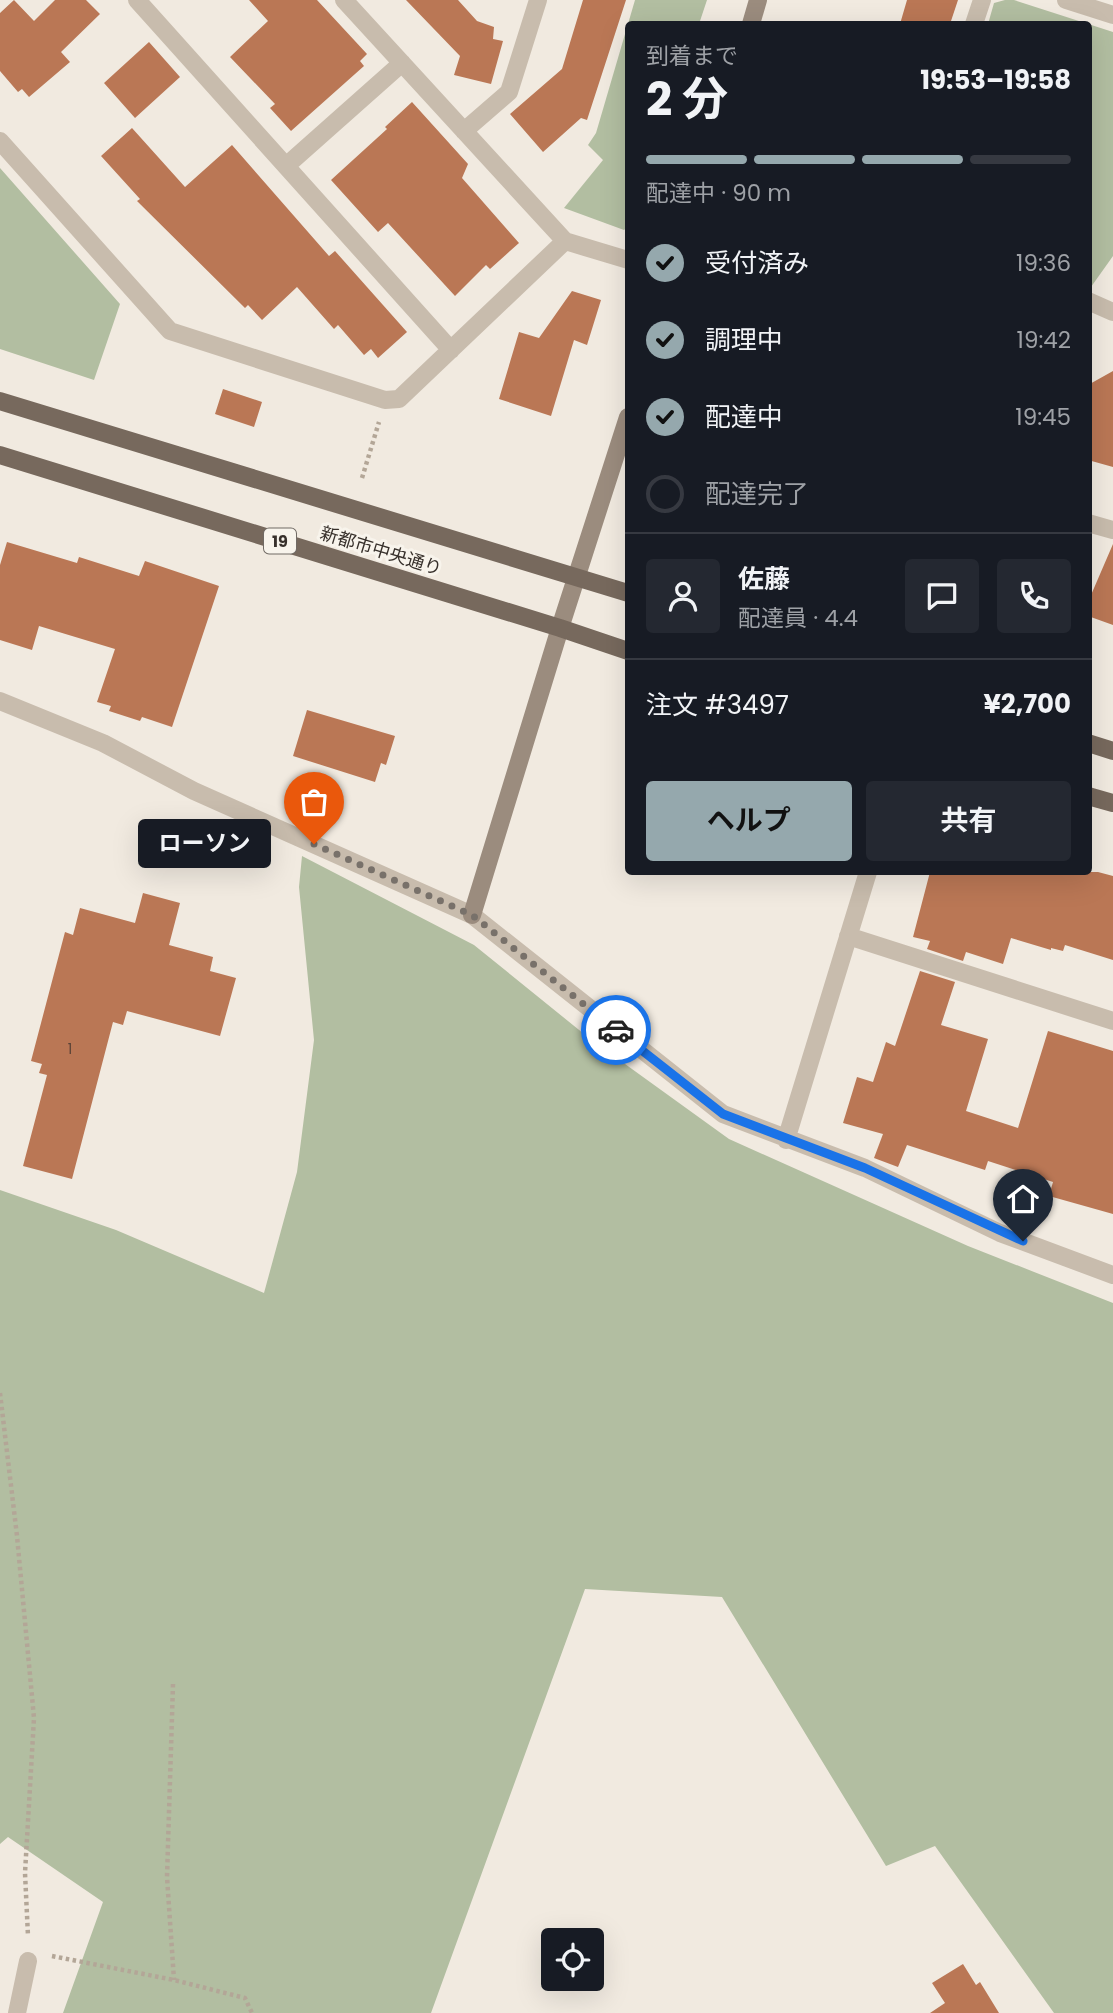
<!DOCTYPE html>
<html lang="ja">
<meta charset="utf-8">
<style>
:root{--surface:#171b24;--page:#242831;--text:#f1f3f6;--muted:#9ea1a6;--line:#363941;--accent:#95a8ad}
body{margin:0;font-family:Poppins,"Noto Sans JP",sans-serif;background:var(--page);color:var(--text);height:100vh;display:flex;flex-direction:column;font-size:26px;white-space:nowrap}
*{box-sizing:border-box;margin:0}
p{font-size:23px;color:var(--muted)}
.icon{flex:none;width:38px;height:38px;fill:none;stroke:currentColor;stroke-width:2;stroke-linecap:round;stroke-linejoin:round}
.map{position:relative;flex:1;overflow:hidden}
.sheet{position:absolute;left:625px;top:21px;width:467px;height:854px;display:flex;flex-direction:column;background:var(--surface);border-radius:7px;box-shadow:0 7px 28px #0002}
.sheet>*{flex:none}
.fabs{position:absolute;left:541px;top:1928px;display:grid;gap:14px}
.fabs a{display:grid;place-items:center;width:63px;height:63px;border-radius:7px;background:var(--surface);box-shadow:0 7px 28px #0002;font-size:35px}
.pin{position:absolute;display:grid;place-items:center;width:60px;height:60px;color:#fff;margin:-72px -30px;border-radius:50% 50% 50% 0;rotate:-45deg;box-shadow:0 0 7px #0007}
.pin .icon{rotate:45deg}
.courier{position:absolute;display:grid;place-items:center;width:70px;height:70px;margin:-35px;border:5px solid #1a73e8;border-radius:50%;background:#fff;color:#222;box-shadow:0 2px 9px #0007}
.bubble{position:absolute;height:49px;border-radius:7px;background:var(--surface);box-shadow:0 7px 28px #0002;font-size:23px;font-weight:700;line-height:49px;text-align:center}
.head em{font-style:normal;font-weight:700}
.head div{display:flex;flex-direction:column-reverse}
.head{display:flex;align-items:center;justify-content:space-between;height:119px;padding:0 21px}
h1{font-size:46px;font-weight:700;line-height:52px}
.bar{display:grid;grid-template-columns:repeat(4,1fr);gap:10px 7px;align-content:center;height:84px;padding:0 21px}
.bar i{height:9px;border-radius:5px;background:var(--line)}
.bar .active{background:var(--accent)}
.bar p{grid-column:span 4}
.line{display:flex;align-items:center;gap:18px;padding:0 21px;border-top:2px solid var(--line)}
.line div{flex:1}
.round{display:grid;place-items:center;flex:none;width:74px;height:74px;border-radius:7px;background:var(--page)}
ol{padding:0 21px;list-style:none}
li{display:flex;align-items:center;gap:21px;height:77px}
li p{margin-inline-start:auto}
li .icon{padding:7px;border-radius:50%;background:var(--accent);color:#111;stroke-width:4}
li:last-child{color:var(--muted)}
li i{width:38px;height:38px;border:4px solid var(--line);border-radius:50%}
.cta{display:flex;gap:14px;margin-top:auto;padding:14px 21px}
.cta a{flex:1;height:80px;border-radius:7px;background:var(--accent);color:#111;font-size:28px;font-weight:700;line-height:80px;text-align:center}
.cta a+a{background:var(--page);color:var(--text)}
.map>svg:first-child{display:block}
.green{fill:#b2bea1}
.building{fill:#ba7755}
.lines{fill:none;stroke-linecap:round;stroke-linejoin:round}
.path{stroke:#b3a697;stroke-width:4.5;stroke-dasharray:3.5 3.5;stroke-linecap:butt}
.street{stroke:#c8bcad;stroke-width:18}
.secondary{stroke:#9b8c7e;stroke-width:18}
.primary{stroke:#77695d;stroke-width:18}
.done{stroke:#78716a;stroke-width:7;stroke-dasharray:0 12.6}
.route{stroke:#1a73e8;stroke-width:9}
.labels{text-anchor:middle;stroke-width:6;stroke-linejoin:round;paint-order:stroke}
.number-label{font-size:14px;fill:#584236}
.shield{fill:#f8f4ec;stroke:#716b65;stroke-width:2}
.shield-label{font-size:16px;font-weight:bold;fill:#37302b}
.street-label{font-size:18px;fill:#37302b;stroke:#f8f4ec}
</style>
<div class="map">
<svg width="1113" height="2013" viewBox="0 0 1113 2013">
<rect width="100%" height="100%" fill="#f1eae0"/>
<path class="green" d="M635,0h72l-8,24h-71v203l-4,3 -60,-22 39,-48 -15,-15 8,-12z
M1005,0h9l99,32v224l-22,31h-3v-263h-100l6,-21z
M0,168l120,136 -26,76 -94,-31z
M302,856l172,89 115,93 140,101 239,107 145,57v710h-59l-119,-167 -49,20 -164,-269 -137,-8 -154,424h-368l40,-111 -95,-65 -8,7v-654l116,40 148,63 33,-121 17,-132 -15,-153z"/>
<path class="building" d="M14,0l20,21 21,-21h31l14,14 -39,38 9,10 -41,35 -7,-8 -4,3 -18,-21v-58z
M249,0h68l50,54 -7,7 4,5 -73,65 -21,-23 5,-4 -45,-47 38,-36z
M406,0h52l19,21 17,6 -1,12 10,2 -12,43 -37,-9 6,-19z
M583,0h43l-39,120 -6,-2 -38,34 -33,-38 52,-45z
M907,0h51l-8,24h-50z
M149,42l31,35 -45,41 -31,-35z
M412,102l56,62 -6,14 57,65 -29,26 -4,-4 -31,31 -67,-73 -10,9 -47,-52 56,-51 -2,-2z
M132,128l53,59 47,-42 97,111 6,-5 72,81 -29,26 -7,-9 -7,6 -26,-30 -4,4 -37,-42 -35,33 -14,-15 -3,3 -108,-107 3,-2 -39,-43z
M572,291l29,9 -14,45 -13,-5 -23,76 -52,-17 20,-67 20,6z
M1113,371v96l-25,-7v-75z
M223,389l39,13 -8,25 -39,-13z
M7,542l70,21 2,-6 60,19 6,-15 74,25 -47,141 -30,-10 -2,4 -31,-10 2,-5 -14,-4 18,-53 -76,-23 -7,24 -32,-10v-75z
M1113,544v81l-25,-9v-14z
M307,710l88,26 -9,29 -5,-2 -6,19 -82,-26z
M930,872h168l15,4v84l-48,-15 -2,6 -12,-3v2l-40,-12 -8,26 -37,-12 -3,9 -36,-12 3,-8 -17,-4z
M143,893l37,10 -11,42 44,12 -3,14 26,7 -16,58 -93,-25 -4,14 -10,-3 -41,157 -49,-13 24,-91 -8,-2 3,-9 -11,-3 34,-129 8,3 7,-27 55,15z
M920,971l35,11 -14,43 47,14 -22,72 52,17 30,-97 65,20v163l-64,-18 4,-14 -65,-21 -3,9 -78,-25 -9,22 -24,-9 9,-24 -40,-11 14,-46 16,5 13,-40 9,4z
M963,1964l13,21 4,-3 19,31h-69l15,-10 -13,-20z"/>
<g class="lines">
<path class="path" d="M362,478l17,-56
M0,1393l17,143 17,182 -9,155 3,63
M173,1684l-6,193 7,103
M52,1956l122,24 71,18 7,15"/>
<path class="street" d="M137,0l314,350
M344,0l221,241 63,19
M1066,0l47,15
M974,24l8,-24
M464,131l45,-39 29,-92
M0,141l170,190 215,69 14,-1 166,-158
M286,166l116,-103
M1088,301l25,11
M1088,523l25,7
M0,701l103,42 91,48 278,124 251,199 142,54 135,65 113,42
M848,936l265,85
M786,1140l82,-268
M17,2013l11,-52"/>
<path class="secondary" d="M751,24l7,-24
M472,915l88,-287 68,-211"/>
<path class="primary" d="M0,401l628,192
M0,455l560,173 68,23
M1088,743l25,8
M1088,796l25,7"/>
</g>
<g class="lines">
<path class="done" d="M314,844l158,71 144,115"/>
<path class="route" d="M616,1030l107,84 142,54 158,73"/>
</g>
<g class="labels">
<g class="number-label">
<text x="70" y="1054">1</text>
</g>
<rect class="shield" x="264" y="528.5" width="32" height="25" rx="5"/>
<g class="shield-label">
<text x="280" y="547">19</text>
</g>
<g class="street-label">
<text transform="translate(381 551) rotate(17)" y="6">新都市中央通り</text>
</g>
</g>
</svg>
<div class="fabs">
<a><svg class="icon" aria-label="locate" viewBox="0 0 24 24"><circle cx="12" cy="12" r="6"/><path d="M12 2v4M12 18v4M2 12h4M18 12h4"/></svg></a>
</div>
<div class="pin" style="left:314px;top:844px;background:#ea580c"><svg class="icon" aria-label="bag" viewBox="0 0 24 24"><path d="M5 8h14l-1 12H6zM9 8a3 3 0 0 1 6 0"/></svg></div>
<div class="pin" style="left:1023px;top:1241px;background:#1f2937"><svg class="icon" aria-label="home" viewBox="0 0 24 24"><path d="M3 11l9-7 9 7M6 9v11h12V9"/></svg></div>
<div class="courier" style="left:616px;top:1030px"><svg class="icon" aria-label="car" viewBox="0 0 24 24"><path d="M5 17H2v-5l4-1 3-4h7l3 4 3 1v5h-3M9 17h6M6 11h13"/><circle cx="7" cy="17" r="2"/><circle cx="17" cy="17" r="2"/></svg></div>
<div class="bubble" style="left:138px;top:819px;width:133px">ローソン</div>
<section class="sheet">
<div class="head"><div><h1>2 分</h1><p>到着まで</p></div><em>19:53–19:58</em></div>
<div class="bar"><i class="active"></i><i class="active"></i><i class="active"></i><i></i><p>配達中 · 90 m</p></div>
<ol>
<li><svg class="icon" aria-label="check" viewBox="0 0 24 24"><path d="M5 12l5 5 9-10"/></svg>受付済み<p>19:36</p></li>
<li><svg class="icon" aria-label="check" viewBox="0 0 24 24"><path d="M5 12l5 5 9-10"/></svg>調理中<p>19:42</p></li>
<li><svg class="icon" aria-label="check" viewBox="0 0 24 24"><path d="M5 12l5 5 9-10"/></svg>配達中<p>19:45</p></li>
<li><i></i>配達完了</li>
</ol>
<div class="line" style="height:126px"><a class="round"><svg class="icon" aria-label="person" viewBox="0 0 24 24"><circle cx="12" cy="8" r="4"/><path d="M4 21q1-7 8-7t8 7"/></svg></a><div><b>佐藤</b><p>配達員 · 4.4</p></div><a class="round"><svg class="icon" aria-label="chat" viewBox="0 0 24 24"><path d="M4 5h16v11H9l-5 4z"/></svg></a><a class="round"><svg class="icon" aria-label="phone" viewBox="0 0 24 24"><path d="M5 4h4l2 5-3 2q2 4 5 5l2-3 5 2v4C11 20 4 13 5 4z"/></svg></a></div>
<div class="line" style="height:91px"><div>注文 #3497</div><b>¥2,700</b></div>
<div class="cta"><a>ヘルプ</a><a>共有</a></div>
</section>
</div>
